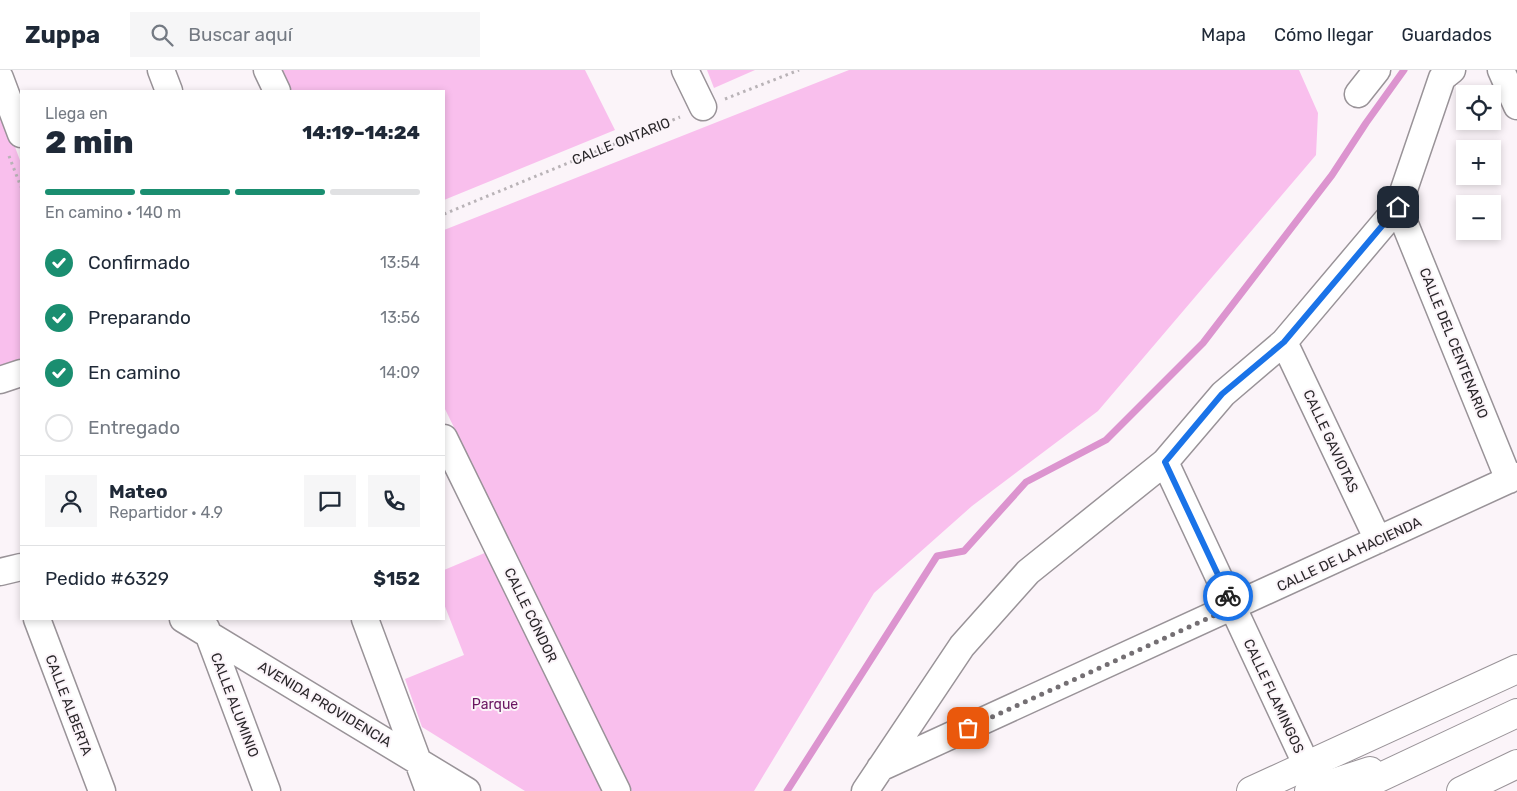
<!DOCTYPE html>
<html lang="es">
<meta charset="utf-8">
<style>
:root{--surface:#fff;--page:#f6f6f7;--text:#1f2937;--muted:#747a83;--line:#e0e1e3;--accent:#1a8e70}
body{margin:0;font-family:Rubik,sans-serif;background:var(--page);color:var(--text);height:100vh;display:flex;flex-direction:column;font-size:19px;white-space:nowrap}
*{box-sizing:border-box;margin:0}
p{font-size:16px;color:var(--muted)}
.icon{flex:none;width:28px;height:28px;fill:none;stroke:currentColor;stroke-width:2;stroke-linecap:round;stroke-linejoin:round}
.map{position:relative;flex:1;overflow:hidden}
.side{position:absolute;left:20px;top:20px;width:425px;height:530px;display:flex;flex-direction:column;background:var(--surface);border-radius:0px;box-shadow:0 2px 8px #0003}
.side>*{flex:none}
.tools{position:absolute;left:1456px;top:15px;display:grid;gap:10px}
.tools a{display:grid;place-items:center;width:45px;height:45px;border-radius:0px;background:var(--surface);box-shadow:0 2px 8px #0003;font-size:25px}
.pin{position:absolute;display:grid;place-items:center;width:42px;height:42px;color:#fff;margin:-21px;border-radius:10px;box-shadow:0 2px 8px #0006}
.courier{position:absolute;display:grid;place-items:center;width:50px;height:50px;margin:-25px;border:4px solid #1a73e8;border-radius:50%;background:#fff;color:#222;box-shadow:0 1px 6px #0007}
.summary em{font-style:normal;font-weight:800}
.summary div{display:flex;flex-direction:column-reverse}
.summary{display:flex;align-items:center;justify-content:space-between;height:85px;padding:0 25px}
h1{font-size:32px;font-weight:800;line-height:38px}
.bar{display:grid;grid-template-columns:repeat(4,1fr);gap:8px 5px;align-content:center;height:60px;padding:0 25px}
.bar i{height:6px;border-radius:4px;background:var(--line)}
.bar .current{background:var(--accent)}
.bar p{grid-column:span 4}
.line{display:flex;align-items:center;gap:12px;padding:0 25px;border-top:1px solid var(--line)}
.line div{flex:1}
.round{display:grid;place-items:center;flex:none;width:52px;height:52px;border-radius:0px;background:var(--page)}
ol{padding:0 25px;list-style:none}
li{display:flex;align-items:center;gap:15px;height:55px}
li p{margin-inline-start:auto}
li .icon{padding:5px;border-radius:50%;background:var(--accent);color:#fff;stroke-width:4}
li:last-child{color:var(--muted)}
li i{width:28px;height:28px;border:2px solid var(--line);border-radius:50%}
header{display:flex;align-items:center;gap:30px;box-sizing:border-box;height:70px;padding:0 25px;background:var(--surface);border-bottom:1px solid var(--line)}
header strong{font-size:24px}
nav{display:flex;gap:28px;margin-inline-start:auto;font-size:18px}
.search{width:350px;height:45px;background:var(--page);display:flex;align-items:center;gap:12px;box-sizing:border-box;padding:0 18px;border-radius:0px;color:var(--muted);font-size:19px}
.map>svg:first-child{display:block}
.green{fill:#f9bfed}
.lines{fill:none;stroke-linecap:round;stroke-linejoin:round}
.stream{stroke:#dc94cf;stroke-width:7}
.minor-casing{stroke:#999398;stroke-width:29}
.tertiary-casing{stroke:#999398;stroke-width:30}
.trunk-casing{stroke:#999398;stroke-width:30}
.path{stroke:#b9b3b7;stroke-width:3;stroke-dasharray:2.5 4;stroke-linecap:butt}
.minor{stroke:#fff;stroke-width:26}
.tertiary{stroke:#fff;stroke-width:28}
.trunk{stroke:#fff;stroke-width:28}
.done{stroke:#746f73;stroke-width:5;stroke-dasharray:0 9}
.route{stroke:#1a73e8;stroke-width:6}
.labels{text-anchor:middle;stroke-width:4;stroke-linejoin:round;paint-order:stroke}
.street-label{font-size:14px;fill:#2b282b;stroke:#fbf4f9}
.park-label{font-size:14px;fill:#6a1661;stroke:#fbf4f9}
</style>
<header>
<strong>Zuppa</strong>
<div class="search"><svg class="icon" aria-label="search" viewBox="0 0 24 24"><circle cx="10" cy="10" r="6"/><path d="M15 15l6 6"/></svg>Buscar aquí</div>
<nav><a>Mapa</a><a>Cómo llegar</a><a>Guardados</a></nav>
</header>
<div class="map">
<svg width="1517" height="721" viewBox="0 0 1517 721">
<rect width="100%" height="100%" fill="#fbf4f9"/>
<path class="green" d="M281,0h304l30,60 -171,70v-109h-152z
M707,0h48l-41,18z
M849,0h450l19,43 -2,42 -218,256 -126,95 -98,87 -120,198h-122l-188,-384v-177z
M0,37l21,56v201l-21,8z
M487,482l115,239h-77l-103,-64 -17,-48 59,-24 -20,-51v-34z"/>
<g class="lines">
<path class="stream" d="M787,721l150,-235 27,-5 62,-69 80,-42 97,-97 129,-168 34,-52 38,-53"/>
<g class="minor-casing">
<path id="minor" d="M161,0l8,21
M267,0l10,21
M685,0l18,37
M1501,0l16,36
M0,8l21,56
M1358,24l19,-24
M1398,137l111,273
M1284,272l94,198
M0,310l21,-7
M444,368l173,353
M1165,392l142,304
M0,502l21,-5
M37,549l65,172
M183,549l284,172
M365,549l64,172
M206,558l61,163
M880,698l637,-292
M865,721l97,-145 66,-74 137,-110 58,-68 61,-52 114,-135 44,-129 10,-8"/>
</g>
<g class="tertiary-casing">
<path id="tertiary" d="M1251,721l266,-122"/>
</g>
<g class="trunk-casing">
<path id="trunk" d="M1309,721l61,-20
M1351,721l166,-78
M1461,721l56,-27"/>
</g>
<path class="path" d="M725,29l74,-29
M9,86l12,31
M444,144l236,-97"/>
<use href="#minor" class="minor"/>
<use href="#tertiary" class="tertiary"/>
<use href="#trunk" class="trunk"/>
</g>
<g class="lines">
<path class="done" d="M968,658l265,-121 -5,-11"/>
<path class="route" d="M1228,526l-63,-134 57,-68 62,-52 114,-135"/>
</g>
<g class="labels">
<g class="street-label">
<text transform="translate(621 71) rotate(-22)" y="5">CALLE ONTARIO</text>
<text transform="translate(1454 273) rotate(68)" y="5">CALLE DEL CENTENARIO</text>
<text transform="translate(1331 371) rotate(65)" y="5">CALLE GAVIOTAS</text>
<text transform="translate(1349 484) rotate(-25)" y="5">CALLE DE LA HACIENDA</text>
<text transform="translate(531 545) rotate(64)" y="5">CALLE CÓNDOR</text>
<text transform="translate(1274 626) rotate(65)" y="5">CALLE FLAMINGOS</text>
<text transform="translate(325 634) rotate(31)" y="5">AVENIDA PROVIDENCIA</text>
<text transform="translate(69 635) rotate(69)" y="5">CALLE ALBERTA</text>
<text transform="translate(235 635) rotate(69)" y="5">CALLE ALUMINIO</text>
</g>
<g class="park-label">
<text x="495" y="639">Parque</text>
</g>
</g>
</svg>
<div class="tools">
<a><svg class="icon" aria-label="locate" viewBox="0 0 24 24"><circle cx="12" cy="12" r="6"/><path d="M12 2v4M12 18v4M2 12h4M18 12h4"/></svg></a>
<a>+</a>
<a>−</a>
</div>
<div class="pin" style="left:968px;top:658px;background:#ea580c"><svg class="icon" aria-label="bag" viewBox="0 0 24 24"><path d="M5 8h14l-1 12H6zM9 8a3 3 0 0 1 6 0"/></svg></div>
<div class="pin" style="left:1398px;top:137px;background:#1f2937"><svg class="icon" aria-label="home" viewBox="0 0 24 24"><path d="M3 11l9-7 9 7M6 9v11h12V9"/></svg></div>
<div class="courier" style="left:1228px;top:526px"><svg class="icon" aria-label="bike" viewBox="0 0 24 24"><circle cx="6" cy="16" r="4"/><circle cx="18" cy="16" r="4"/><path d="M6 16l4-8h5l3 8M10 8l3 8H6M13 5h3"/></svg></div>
<section class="side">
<div class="summary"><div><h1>2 min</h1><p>Llega en</p></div><em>14:19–14:24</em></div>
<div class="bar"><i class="current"></i><i class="current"></i><i class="current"></i><i></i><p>En camino · 140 m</p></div>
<ol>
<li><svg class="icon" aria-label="check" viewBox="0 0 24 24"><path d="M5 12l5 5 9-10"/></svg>Confirmado<p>13:54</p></li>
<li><svg class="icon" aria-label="check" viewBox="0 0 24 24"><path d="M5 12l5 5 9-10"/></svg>Preparando<p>13:56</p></li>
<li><svg class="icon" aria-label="check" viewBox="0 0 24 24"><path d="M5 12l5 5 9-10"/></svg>En camino<p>14:09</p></li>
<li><i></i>Entregado</li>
</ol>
<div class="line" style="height:90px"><a class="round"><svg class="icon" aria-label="person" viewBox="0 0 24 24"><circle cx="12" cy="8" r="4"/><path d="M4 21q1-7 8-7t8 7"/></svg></a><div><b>Mateo</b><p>Repartidor · 4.9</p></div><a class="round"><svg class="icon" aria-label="chat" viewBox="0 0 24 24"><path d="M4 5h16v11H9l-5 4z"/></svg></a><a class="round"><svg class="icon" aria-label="phone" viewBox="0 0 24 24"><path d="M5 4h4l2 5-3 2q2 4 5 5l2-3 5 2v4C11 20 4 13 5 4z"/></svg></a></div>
<div class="line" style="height:65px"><div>Pedido #6329</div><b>$152</b></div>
</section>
</div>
